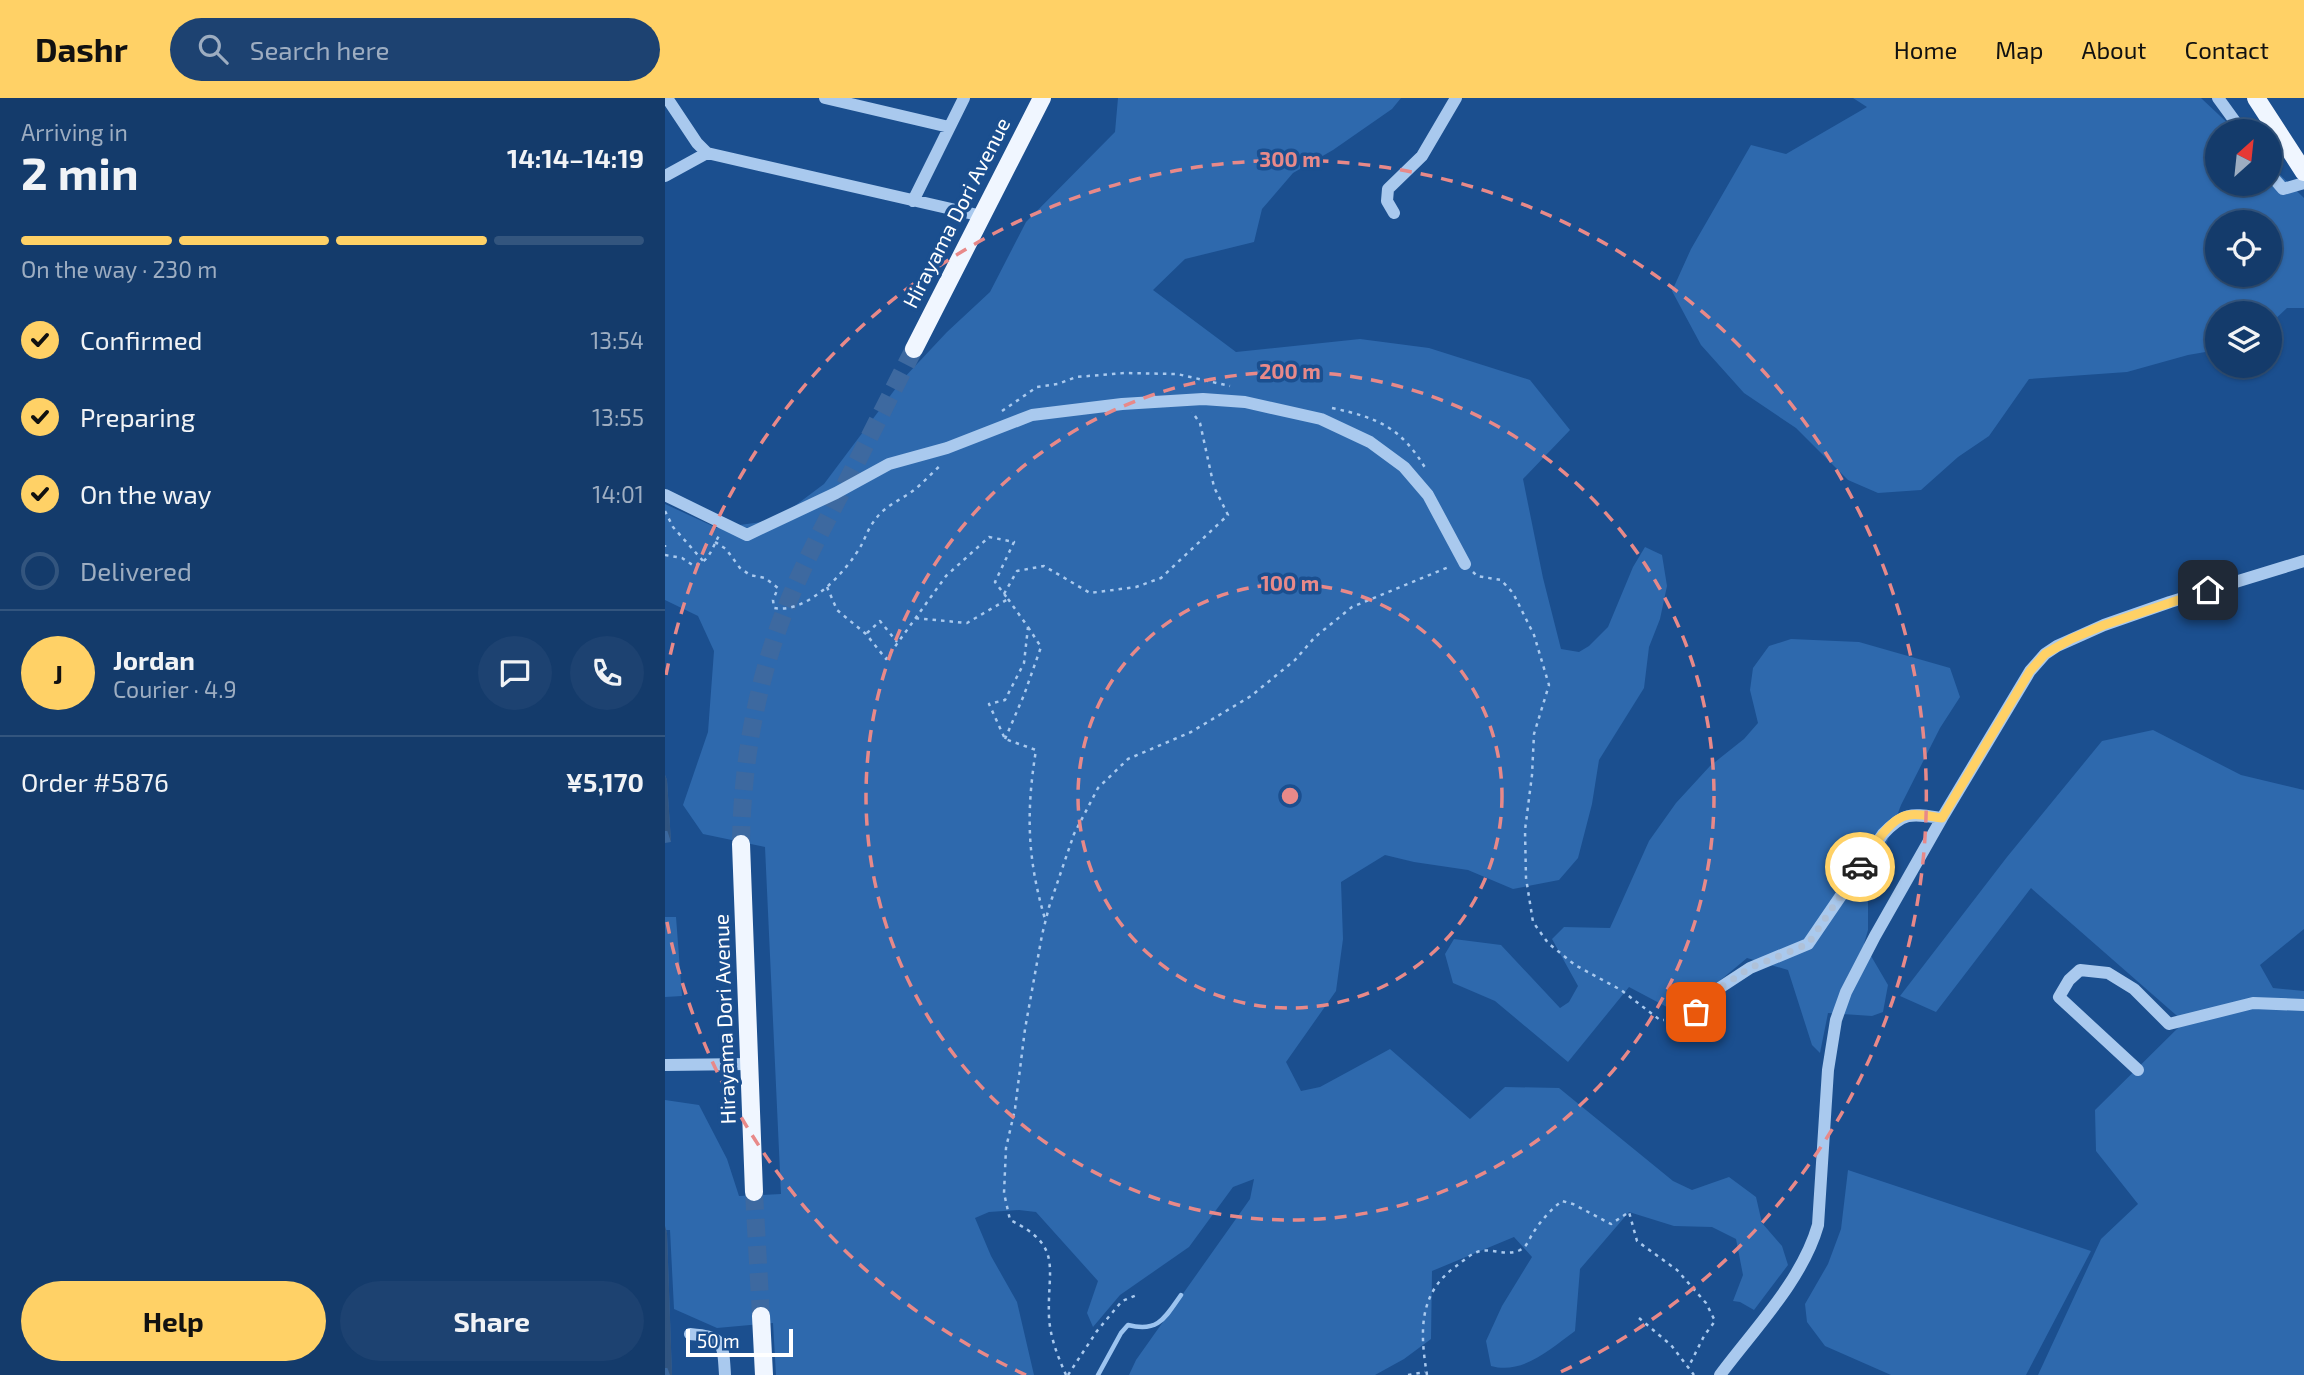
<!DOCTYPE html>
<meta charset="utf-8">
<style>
:root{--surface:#143b6b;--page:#1d4271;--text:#f1f3f6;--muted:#9dadc1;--line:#33557e;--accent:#ffd166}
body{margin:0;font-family:"Exo 2",sans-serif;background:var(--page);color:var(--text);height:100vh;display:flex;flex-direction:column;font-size:26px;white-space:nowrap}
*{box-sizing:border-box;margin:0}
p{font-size:23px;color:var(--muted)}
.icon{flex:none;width:38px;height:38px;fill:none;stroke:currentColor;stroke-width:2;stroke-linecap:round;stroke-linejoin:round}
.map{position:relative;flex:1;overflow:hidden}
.panel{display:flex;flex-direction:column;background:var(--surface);width:665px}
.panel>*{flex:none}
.needle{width:46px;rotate:27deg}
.tools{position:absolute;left:1540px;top:21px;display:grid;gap:14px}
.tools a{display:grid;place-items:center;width:77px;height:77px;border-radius:50%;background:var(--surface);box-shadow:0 2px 5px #0004,0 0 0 2px var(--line);font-size:35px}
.scale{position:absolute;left:21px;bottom:18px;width:107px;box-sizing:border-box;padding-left:7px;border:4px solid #fff;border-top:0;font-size:19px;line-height:24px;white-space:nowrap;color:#fff;-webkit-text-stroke:5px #1b4f8f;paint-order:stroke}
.pin{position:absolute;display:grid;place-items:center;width:60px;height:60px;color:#fff;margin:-30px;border-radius:14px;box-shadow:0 4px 10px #0006}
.courier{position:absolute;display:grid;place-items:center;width:70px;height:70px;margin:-35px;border:5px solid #ffd166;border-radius:50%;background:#fff;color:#222;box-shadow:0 2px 9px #0007}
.summary em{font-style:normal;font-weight:700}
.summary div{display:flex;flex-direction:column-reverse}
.summary{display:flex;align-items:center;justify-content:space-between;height:119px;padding:0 21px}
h1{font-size:46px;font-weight:700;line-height:52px}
.bar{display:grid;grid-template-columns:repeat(4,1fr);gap:10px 7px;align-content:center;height:84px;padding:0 21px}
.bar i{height:9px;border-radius:5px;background:var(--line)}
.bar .active{background:var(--accent)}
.bar p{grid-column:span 4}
.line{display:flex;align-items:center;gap:18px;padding:0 21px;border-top:2px solid var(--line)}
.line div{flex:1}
.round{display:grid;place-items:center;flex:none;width:74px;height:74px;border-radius:37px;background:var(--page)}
ol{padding:0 21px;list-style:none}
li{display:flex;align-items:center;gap:21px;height:77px}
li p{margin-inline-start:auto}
li .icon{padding:7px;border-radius:50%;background:var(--accent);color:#111;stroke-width:4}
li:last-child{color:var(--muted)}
li i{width:38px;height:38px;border:4px solid var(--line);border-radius:50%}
.button{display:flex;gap:14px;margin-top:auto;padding:14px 21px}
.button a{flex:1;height:80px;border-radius:42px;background:var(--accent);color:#111;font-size:28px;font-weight:700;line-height:80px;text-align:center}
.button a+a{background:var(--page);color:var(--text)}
header{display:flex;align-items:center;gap:42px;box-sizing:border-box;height:98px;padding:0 35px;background:var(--accent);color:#111}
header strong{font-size:33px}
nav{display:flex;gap:38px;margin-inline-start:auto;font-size:24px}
.search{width:490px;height:63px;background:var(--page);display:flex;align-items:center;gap:18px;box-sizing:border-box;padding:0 24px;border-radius:38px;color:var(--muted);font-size:26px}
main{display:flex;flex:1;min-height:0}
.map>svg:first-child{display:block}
.green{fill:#2e69ad;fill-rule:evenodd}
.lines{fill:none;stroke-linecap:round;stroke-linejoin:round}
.stream{stroke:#9cc4f0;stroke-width:4.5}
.major-tunnel{stroke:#3d69a0;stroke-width:18;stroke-dasharray:18 9;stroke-linecap:butt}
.path{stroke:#a9c9ee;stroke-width:2.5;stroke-dasharray:3.5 5;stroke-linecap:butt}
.minor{stroke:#a9c9ee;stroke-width:12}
.major{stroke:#f0f6ff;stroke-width:18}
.wall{fill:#3a679d}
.shaded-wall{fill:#305480}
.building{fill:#4478b7;stroke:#305480;stroke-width:2}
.done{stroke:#afc1d8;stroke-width:7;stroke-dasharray:0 12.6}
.route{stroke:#ffd166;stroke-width:9}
.ring{fill:none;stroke:#e88989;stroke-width:3.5;stroke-dasharray:12 9}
.labels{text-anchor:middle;stroke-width:7;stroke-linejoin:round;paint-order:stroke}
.street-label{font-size:21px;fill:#fff;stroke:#1b4f8f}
.centre{fill:#e88989;stroke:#1b4f8f;stroke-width:3.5}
.ring-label{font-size:21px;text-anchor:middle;font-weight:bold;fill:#e88989;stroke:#1b4f8f;stroke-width:7;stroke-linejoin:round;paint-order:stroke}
</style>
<header>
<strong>Dashr</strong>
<div class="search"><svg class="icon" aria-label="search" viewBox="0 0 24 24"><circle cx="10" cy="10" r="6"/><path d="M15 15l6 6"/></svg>Search here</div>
<nav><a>Home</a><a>Map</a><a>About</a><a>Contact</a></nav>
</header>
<main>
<section class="panel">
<div class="summary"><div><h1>2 min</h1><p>Arriving in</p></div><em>14:14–14:19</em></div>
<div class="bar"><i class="active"></i><i class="active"></i><i class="active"></i><i></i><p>On the way · 230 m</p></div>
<ol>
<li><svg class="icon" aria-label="check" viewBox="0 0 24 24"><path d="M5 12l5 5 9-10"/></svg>Confirmed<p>13:54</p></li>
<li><svg class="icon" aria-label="check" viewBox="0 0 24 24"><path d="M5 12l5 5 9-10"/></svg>Preparing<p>13:55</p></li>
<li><svg class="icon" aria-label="check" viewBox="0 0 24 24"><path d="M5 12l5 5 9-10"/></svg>On the way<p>14:01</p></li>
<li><i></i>Delivered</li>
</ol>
<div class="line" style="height:126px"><b class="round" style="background:var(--accent);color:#111">J</b><div><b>Jordan</b><p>Courier · 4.9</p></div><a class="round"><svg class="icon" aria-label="chat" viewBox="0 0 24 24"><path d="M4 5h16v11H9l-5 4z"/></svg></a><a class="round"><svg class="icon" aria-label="phone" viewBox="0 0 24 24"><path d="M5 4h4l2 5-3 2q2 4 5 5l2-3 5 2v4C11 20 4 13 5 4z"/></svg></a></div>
<div class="line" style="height:91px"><div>Order #5876</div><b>¥5,170</b></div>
<div class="button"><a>Help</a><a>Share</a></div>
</section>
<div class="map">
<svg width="1639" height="1277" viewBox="0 0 1639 1277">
<rect width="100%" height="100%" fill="#1b4f8f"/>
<path class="green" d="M453,0h283l-9,11 -59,41 -40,23 -31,36 -8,33 -69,17 -32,31 83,62 124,-13 69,9 101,32 40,50 -47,49 20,99 18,71 18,3 10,-6 19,-19 25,-60 12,-20 17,8 5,31 -7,33 -11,28 -5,41 -45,72 -7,44 -14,54 -19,22 -46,9 -45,-19 -54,-8 -29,-7 -44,27 2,57 -7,52 -50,71 15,29 19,-4 70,-38 80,70 35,-32 54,1 114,93 19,9 37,-13 27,20 6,26 20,23 6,19 -34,45 -14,-8 -7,-1 10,-26 -7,-36 -24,-12 -38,-1 -45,-14 -49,57 -5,62c-25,18 -52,44 -84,35l-5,-25 16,-35 30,-49 -18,-20 -82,34 -1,68 -27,20 -29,16h-246l7,-15 114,-161 4,-20 -21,8 -44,60 -69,48 -27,32 -6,-14 11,-32 -62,-69 -17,-2 -30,2 -14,6 16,38 26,46 17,73h-258l-3,-52 -56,5 -43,-19 -4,-79h-5v-130l34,5 28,54 12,37 42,-2 -16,-347 -62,-13 -20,-29 25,-73 6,-81 -16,-35 -33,-16v-96l52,24 59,-8 48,-36 78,-104 45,-48 43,-40 36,-70 89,-90z
M1188,0h348l35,33h-19v53h53v-19l34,33v110h-17l-17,16v-11h-53v37l-29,5 -61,17 -98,7 -40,57 -31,21 -37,33 -43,3 -30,-13 -52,-52 -52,-35 -43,-48 -29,-54 19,-42 60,-104 35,9 81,-47zM1552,124h53v53h-53z
M1126,541l68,3 91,26 10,29 -20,31 -39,77 -33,87v38l-4,14 24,41 -5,27 -11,4 -44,-3 -8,40 -8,-8 -24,-75 -41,-12 -67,56 -51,-27 -61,75 -73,-61 -42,-18 -8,-29 9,-15 47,6 59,63 9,-6 9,-16 -26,-47 12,-12 46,1 39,-87 27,-38 34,-37 34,-27 14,-16 -8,-33 3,-22 16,-22z
M1488,632l88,45 63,15v139l-44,36 13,23 31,3v384h-266l63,-136 37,-35 -42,-53 -1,-41 89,-88 -153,-134 -95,124 -36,-16 107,-139 95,-116z
M0,819h11l6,79 -17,1z
M1183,1072l243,81 -65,124h-135l-66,-29 -18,-24 -2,-18 23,-40 13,-35z"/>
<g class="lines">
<path class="stream" d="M433,1277l23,-42 7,-8c30,8 37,-7 53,-30"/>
<path class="major-tunnel" d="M76,746c1,-75 13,-148 38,-218 17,-47 40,-91 63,-135 24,-47 48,-95 72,-142
M89,1094l7,124"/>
<path class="path" d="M667,310c47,10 70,20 95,63
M337,313l35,-24 21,-3 18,-7 49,-4 52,1 53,12
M0,413l8,16 31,35
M50,444l11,7 14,19 10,7 15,3 13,10 -5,12 1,8c34,6 73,-37 88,-64 4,-8 7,-17 13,-24 9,-14 26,-20 39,-30 10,-8 19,-18 28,-26
M0,447v2
M0,457l17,3 12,8c17,-6 17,-17 26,-32
M808,474l4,4 24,4 12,13 21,42 15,50 -15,49 -2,41 -7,55 1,48 7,44 15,21 27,22 46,25 39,30h4
M162,489l10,23 29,24 20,25 60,-83 43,-39 25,5 -19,40 13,17 -41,24 -53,-5
M339,496l13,-23 27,-5 46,27 46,-6 25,-9 67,-63 -14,-28 -14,-64 -8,-11
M343,501l20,28 -4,36 -19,37 -16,4 16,35 31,11c-10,62 -9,108 9,169
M202,535l13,-12 17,21
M340,641l19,-44 17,-48 -13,-20
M974,1220l32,27 23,30
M401,1277c-8,-18 -16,-38 -17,-58 -2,-49 15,-71 -39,-97l-6,-27 2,-45 9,-39 10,-80 17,-94 7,-28 25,-73 24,-46 30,-29 63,-27 60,-36 44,-36 20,-23 37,-30 99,-41
M403,1277l29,-44 25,-30 15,-6
M743,1277l17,-3
M762,1277c-7,-42 -9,-81 28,-108 7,-5 14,-12 22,-15 14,-5 29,5 43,-2 7,-3 9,-11 13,-17 7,-11 18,-24 29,-32l11,3 38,20 18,-12 8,29 40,29 29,33 9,18 -11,15 -15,30"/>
<path class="minor" d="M2,0l30,45 10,10 275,63
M160,0l124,29
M1553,0l24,33
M1605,76l13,15 21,-6
M0,78l42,-23
M248,103l51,-103
M729,115l-7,-12 1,-12 34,-33 34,-58
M0,397l82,40 89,-42 53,-29 58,-16 85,-33 90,-11 81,-5 42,3 76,17 49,23 34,25 24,28 37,69
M1011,923l20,-9 25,-25 29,-19 58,-24 75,-110c22,-23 29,-20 59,-16
M0,967l84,-1
M1473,972l-79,-73 10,-17 11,-10 28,3 26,16 35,35 84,-21 51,2
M25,1236c34,3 33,8 35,41
M1055,1277c34,-46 82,-94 98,-150l10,-155 8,-50 10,-28 29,-56 67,-118 88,-147 15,-17 12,-8 47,-21 66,-23 134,-41"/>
<path class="major" d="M1591,0l48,74
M249,251l128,-251
M76,746l13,348
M96,1218l3,59"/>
</g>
<path class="wall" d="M0,677l2,5 4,62 -6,1z
M0,1128l2,7 5,142h-7z"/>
<path class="shaded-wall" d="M0,677l2,5 4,62 -4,-12 -2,-25z
M0,1128l2,7 5,142h-2l-3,-8 -2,-50z"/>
<path class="building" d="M0,707l2,25h-2z
M0,1219l2,50h-2z"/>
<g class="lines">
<path class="done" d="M1031,914l25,-25 29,-19 58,-24 52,-77"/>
<path class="route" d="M1195,769c10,-15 29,-50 49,-52 10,-2 23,2 33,3l88,-147 15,-17 26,-15 33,-14 104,-35"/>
</g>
<g class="ring">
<circle cx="625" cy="698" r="212"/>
<circle cx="625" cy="698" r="424"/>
<path d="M361 1277A636 636 0 0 1 1 819M1 577A636 636 0 1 1 889 1277"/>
</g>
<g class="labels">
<g class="street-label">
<text transform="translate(292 115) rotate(-63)" y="7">Hirayama Dori Avenue</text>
<text transform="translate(60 921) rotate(-92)" y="7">Hirayama Dori Avenue</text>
</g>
</g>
<circle cx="625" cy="698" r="10" class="centre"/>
<g class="ring-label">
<text x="625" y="69">300 m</text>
<text x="625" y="281">200 m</text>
<text x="625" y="493">100 m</text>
</g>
</svg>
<div class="tools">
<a><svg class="needle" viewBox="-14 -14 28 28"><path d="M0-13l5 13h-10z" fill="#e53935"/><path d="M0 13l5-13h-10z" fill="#9dadc1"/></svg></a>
<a><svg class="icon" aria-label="locate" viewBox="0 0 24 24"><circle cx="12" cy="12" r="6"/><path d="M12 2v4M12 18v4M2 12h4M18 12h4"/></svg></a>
<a><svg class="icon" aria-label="layers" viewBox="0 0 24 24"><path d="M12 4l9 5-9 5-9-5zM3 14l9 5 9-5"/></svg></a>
</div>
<div class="scale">50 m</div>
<div class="pin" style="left:1031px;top:914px;background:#ea580c"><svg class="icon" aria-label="bag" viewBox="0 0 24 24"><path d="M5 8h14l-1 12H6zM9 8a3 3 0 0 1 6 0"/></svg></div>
<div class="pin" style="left:1543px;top:492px;background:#1f2937"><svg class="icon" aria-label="home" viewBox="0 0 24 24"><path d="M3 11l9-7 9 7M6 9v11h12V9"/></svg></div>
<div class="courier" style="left:1195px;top:769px"><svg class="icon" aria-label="car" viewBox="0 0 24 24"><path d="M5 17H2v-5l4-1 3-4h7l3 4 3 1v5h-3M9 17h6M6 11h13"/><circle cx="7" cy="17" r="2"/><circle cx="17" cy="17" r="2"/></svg></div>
</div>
</main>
